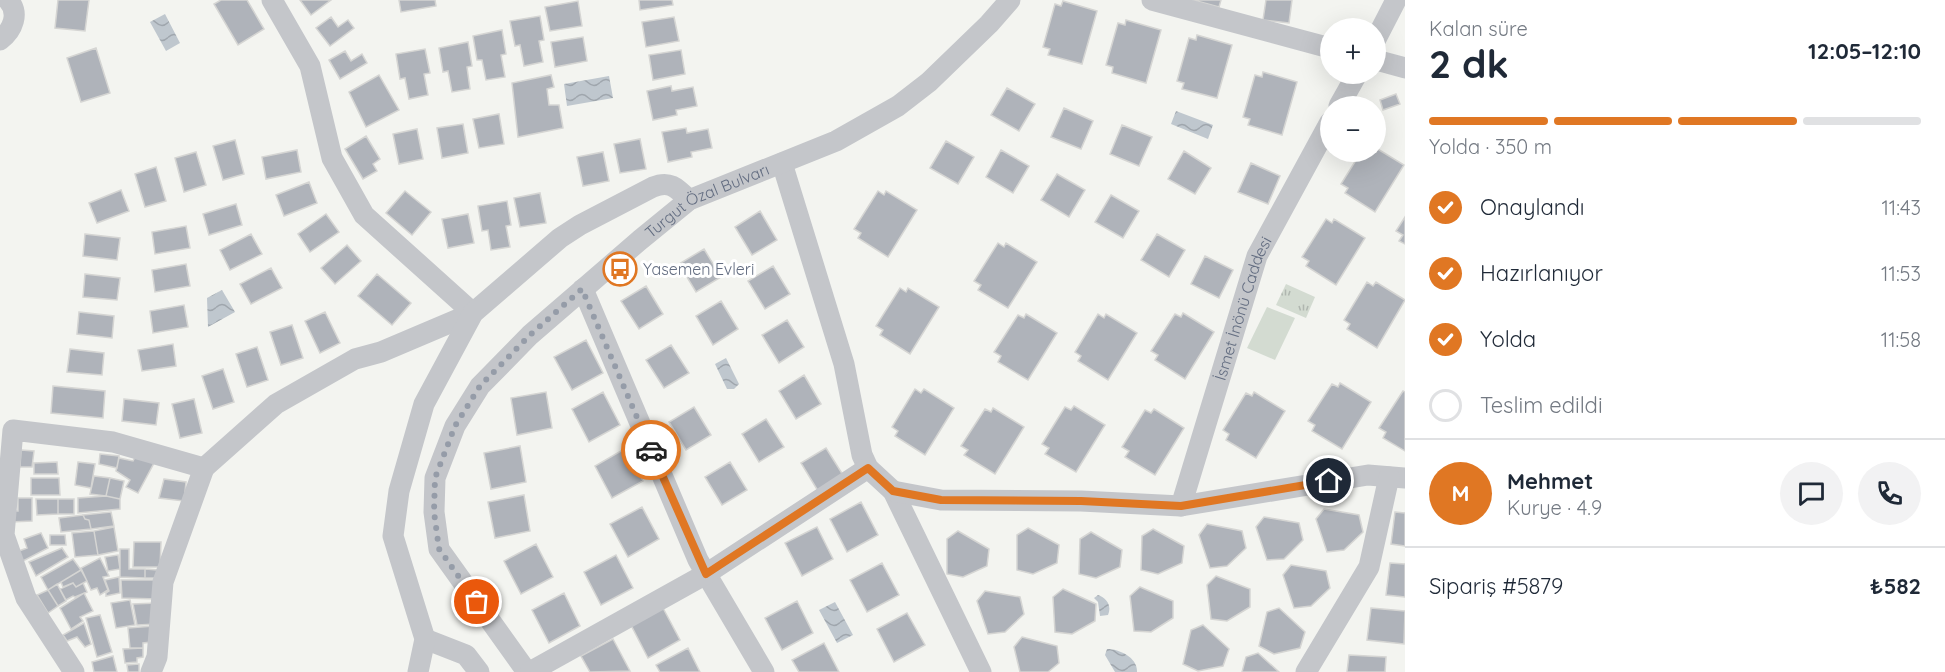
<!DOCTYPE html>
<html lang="tr">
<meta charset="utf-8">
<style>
:root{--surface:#fff;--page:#f2f2f3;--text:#1f2937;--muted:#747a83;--line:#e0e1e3;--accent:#e07723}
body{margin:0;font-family:Quicksand,sans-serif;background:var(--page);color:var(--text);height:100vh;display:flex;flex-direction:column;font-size:22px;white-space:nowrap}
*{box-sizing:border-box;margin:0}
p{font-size:20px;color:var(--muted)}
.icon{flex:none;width:33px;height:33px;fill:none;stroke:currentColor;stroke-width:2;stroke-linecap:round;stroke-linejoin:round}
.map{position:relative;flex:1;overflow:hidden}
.side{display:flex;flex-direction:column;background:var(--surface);width:540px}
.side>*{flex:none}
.controls{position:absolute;left:1320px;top:18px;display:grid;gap:12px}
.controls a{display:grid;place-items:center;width:66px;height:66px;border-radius:50%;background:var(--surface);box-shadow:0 6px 24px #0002;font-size:30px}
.pin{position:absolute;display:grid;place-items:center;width:51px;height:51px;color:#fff;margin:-26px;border:3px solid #fff;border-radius:50%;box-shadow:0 2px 6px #0007}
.courier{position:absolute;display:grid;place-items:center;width:60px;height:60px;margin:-30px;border:4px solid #e07723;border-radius:50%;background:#fff;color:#222;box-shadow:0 2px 8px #0007}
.head em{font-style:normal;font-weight:800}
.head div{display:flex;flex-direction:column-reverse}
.head{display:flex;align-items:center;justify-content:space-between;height:102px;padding:0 24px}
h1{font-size:39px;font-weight:800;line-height:45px}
.bar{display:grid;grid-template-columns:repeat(4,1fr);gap:9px 6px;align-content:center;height:72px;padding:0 24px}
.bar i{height:8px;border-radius:4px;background:var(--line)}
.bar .on{background:var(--accent)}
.bar p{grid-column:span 4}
.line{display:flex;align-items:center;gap:15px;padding:0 24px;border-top:2px solid var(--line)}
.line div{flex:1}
.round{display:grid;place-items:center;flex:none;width:63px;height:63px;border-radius:32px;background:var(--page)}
ol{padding:0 24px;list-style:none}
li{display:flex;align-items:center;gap:18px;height:66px}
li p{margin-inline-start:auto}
li .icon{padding:6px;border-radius:50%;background:var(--accent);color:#fff;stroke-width:4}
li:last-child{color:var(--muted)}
li i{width:33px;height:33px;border:3px solid var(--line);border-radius:50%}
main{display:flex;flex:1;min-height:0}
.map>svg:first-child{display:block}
.park{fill:url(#park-tufts)}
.pitch{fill:#d3dbd1}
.water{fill:url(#water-waves)}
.building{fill:#afb3ba;stroke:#d5d5d3;stroke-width:1.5}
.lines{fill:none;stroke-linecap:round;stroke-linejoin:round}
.minor{stroke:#c4c6ca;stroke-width:21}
.done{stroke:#959ca8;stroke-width:6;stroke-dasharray:0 10.8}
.route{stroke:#e07723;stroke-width:8}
.labels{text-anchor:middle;stroke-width:6;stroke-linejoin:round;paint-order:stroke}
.street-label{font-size:16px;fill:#636d81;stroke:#fff}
.poi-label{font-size:16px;fill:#636d81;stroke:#fff;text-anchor:start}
</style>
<main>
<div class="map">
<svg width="1405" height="672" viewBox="0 0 1405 672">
<defs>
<pattern id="park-tufts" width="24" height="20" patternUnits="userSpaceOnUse" patternTransform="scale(1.5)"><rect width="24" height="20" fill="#d3dbd1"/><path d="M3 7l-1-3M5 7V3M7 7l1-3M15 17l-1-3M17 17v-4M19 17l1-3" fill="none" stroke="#afb6af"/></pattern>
<pattern id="water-waves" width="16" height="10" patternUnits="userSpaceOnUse" patternTransform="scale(1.5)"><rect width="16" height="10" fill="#bfc7ce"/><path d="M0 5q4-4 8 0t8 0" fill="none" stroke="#9fa6ad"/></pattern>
</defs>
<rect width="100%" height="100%" fill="#f3f4f0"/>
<path class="park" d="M1286,284l29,13 -9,21 -30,-13z"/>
<path class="pitch" d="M1267,307l28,11 -20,42 -28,-12z"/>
<path class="water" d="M165,14l15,29 -14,8 -16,-29z
M609,76l4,22 -46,8 -3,-22z
M1176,111l37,14 -5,14 -37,-15z
M222,290l13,22 -27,15 -1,-29z
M726,358l13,26 -5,5h-7l-12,-25z
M1098,595c9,3 14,11 10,20l-8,1 -2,-14 -4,-4z
M835,602l18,33 -16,8 -18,-33z
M1107,649c13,0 31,9 30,23h-22l-10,-17z"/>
<path class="building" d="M58,0h31l-4,31 -30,-3z
M221,0h26l17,29 -26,16 -24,-41z
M300,0h31l-20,15z
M399,0h36l1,6 -35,6z
M639,0h33l1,5 -33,5z
M1193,0h28l-2,7z
M1266,0h26l-3,23 -26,-3z
M578,1l4,25 -32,5 -5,-24z
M1063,1l34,10 -15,53 -34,-9 2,-6 -7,-2 12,-43 6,2z
M540,16l4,24 -5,1 4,21 -19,4 -4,-21 -5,1 -5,-25z
M331,17l7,10 10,-7 6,8 -24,18 -14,-18z
M674,17l5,24 -33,6 -4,-25z
M1126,20l35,10 -15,53 -34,-10 1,-6 -7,-2 12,-42 7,2z
M502,30l4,24 -5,1 4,22 -19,3 -4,-20h-5l-4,-24z
M1197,35l35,10 -15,53 -35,-9 2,-6 -7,-2 12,-43 7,2z
M583,37l4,24 -32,6 -4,-25z
M468,42l4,24 -5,1 3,22 -18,3 -4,-21 -5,1 -4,-24z
M96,48l14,45 -29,9 -14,-44z
M425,49l5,24 -6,1 4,21 -19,4 -4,-21 -5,1 -4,-25z
M681,50l4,24 -32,6 -4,-25z
M345,51l6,10 11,-7 5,9 -27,16 -11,-19z
M1263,72l34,10 -15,53 -34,-10 2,-6 -7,-2 12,-42 7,2z
M379,75l20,35 -33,17 -17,-35z
M551,75l3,12 -7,2 2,16h10l4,23 -45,9 -6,-54z
M671,86l1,5 21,-4 4,19 -21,4 1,5 -24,5 -6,-29z
M1007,88l28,16 -16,27 -28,-16z
M1396,94l4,10 -17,6 -3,-10z
M1064,108l29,13 -12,28 -30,-12z
M499,114l5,30 -25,4 -6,-29z
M463,124l5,29 -26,5 -5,-30z
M1122,125l30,12 -13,29 -29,-12z
M686,128l1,5 21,-4 4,19 -21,4 1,5 -24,5 -6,-30z
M417,129l6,30 -24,5 -6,-30z
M366,136l14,23 -7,5 4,7 -14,8 -18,-30z
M640,139l6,30 -26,4 -6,-29z
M235,140l9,34 -21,6 -10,-34z
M946,141l28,16 -16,27 -28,-16z
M1376,148l28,17 -29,47 -30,-19 3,-5 -7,-4 20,-32h15z
M297,150l4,22 -35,7 -4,-22z
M1001,150l28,16 -16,27 -27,-16z
M1184,151l27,17 -16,26 -27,-15z
M196,152l10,33 -22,7 -9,-34z
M603,152l6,29 -26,5 -6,-29z
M1251,163l29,13 -12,28 -30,-12z
M156,167l10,34 -21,6 -10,-33z
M1057,174l28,16 -16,27 -28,-17z
M309,182l8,21 -33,13 -8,-21z
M121,190l8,21 -32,12 -8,-20z
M405,191l26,21 -19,23 -26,-22z
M878,191l6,4 2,-4 31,19 -29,47 -30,-19 3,-5 -7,-4z
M540,193l6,30 -26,4 -6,-29z
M1111,195l28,16 -16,27 -28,-16z
M507,201l4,24 -5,1 4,21 -19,3 -3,-20 -6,1 -4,-25z
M236,204l6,21 -33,10 -6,-21z
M760,211l17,29 -25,15 -17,-28z
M326,214l13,18 -29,20 -12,-18z
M468,214l6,29 -26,5 -6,-29z
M1405,217v27l-6,-3 4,-6 -7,-4z
M1326,219l6,4 2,-4 31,19 -29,47 -30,-19 3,-5 -7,-4z
M186,226l4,22 -35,6 -3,-22z
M85,234l35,4 -3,22 -34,-4z
M251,234l11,20 -32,16 -10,-20z
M1157,234l28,16 -16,27 -28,-17z
M998,243l6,4 2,-4 31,19 -29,46 -30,-18 3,-5 -7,-4z
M347,245l14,16 -26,23 -14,-16z
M704,249l17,28 -25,15 -17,-28z
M1205,256l28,14 -14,28 -28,-14z
M186,264l4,22 -35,6 -3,-22z
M773,266l17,28 -25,15 -17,-28z
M271,268l11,20 -31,16 -11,-20z
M85,274l35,4 -3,22 -34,-3z
M377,274l34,29 -19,22 -34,-29z
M1367,282l6,4 3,-4 29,18 -28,48 -30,-19 3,-5 -6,-4z
M646,286l17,28 -24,15 -18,-28z
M900,288l6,4 2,-4 31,19 -29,47 -30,-19 3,-5 -7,-4z
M721,301l17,28 -25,16 -17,-29z
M184,305l4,22 -35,6 -3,-22z
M79,312l35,4 -2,22 -35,-4z
M325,312l15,31 -20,10 -15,-32z
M1183,313l31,19 -29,47 -30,-19 3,-5 -7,-4 24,-37 6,3z
M1026,314l31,19 -29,47 -30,-18 3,-6 -7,-4 24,-37 6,3z
M1098,314l6,4 2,-4 31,19 -29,47 -30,-19 3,-5 -6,-4z
M787,320l17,27 -25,16 -17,-28z
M292,325l11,33 -22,7 -11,-33z
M586,340l17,33 -31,17 -18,-33z
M173,344l3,22 -34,5 -4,-21z
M671,345l18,28 -25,15 -18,-28z
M257,347l11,33 -21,7 -11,-33z
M70,349l34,4 -2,22 -35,-3z
M223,369l11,33 -21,7 -11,-33z
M804,375l17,29 -25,15 -17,-28z
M1340,383l31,19 -29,47 -30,-18 3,-6 -7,-4 24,-37 6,3z
M53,386l52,5 -2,27 -52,-5z
M915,389l6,4 3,-4 30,19 -29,47 -30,-19 3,-5 -6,-4z
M1403,391l2,1v59l-22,-13 3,-6 -7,-4z
M546,392l6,36 -35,7 -6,-37z
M603,392l17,33 -31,17 -17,-33z
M1254,392l31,19 -29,47 -30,-18 3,-6 -6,-4 23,-37 6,3z
M124,399l35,4 -3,22 -34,-4z
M194,399l8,34 -22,5 -8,-34z
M1074,406l31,19 -29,47 -31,-18 4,-6 -7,-4 23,-37 6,3z
M694,407l17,28 -25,15 -17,-28z
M993,408l31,19 -29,47 -31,-19 4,-5 -7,-4 24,-37 6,3z
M1154,409l30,19 -29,47 -30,-18 4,-6 -7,-4 23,-37 6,3z
M766,419l18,28 -25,15 -17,-28z
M520,446l6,36 -35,7 -7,-36z
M626,448l17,33 -31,17 -17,-32z
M826,448l17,27 -25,16 -17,-28z
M21,450l13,1 -2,16h-12z
M100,454l19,2 -2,12 -18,-4z
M136,455l18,8 -16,30 -12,-6 4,-7 -14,-9 3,-13 14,3z
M57,462l1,12h-24v-11z
M78,462l17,2 -4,24 -16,-3z
M730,462l17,28 -25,15 -17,-28z
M94,476l16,2 -4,18 -16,-2z
M31,478h28l1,17h-29z
M110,478l14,3 -4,18 -14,-3z
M164,479l22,3 -2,19 -25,-3z
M524,495l6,36 -35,7 -7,-36z
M106,496l14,3v10l-42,4v-15z
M18,498h14v23l-21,1v-11h7z
M36,499h22v15l-21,1z
M58,499h16v15h-16z
M861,502l17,33 -31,17 -17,-33z
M642,507l17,32 -31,18 -18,-33z
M1324,509l35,6 4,17 -19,18 -17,2 -11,-33z
M111,512l3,14 -23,3 -2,-9 -4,-1 -2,-4z
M1395,512l10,1v33l-14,-2z
M83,515l2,4 4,1 2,9 -30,3 -2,-14z
M1264,517l35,6 4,17 -19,19 -17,1 -11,-33z
M1207,524l35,7 4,17 -19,18 -17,2 -11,-33z
M114,527l4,24 -20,4 -4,-24z
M817,527l16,32 -31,17 -17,-33z
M1028,528l31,17 -2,18 -24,11 -16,-4v-35z
M1153,529l31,17 -2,17 -24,11 -17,-4 1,-34z
M94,531l4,24 -23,2 -3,-24z
M958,531l31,18 -2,17 -24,11 -16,-3v-35z
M1091,532l31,18 -2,17 -24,11 -17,-4 1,-35z
M41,533l7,15 -25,13 -4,-10 8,-3 -3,-9z
M50,535h15l1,10h-16z
M134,542h27l-1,25h-27z
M536,544l17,33 -32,17 -17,-33z
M62,548l6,9 -32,19 -7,-14z
M120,549h9v20h16v9l-25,-1z
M118,555l2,14 -12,2 -3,-14z
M616,555l17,33 -32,17 -17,-33z
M100,558l9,18 -6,1 5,13 -8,5 -3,-7 -6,2 -10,-22z
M73,559l8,11 -33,20 -7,-13z
M882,563l17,32 -32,17 -17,-32z
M1390,563l15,1v33l-19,-2z
M1291,565l35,6 4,17 -19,18 -17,2 -11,-33z
M145,569l13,1 1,8h-14z
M81,570l6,11 -11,6 -3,-4 -10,4 -2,-5z
M1216,576l34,13v18l-23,14 -16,-2 -4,-34z
M119,577l1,16 -14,3v-3l3,-2 -4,-11z
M121,580h37v19l-36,-1z
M73,583l3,4 7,-4 4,9 -12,5 -2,-1 -7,4 -6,-11z
M57,584l9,17 -8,5 -10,-16z
M1140,587l33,14v17l-22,14 -17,-1 -4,-35z
M1063,589l33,15 -1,17 -23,13 -17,-2 -2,-35z
M48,590l10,16 -10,7 -11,-18z
M985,591l35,6 4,17 -19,18 -17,2 -11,-33z
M84,593l9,18 -13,6 3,4 -12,8 -11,-21z
M564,593l16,33 -31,17 -17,-33z
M130,600l5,25 -19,3 -5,-25z
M797,601l16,32 -31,17 -17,-32z
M157,603l1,21 -21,1 -4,-21z
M663,608l17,32 -32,18 -17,-33z
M1279,608l26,24 -5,16 -26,6 -15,-8 8,-34z
M1371,608l34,3 -1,33 -37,-4z
M907,613l18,32 -31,17 -17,-33z
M100,615l12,37 -15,5 -11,-39z
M84,623l7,21 -6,3 -8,-10 -10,4 -4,-6z
M1203,625l26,24 -6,17 -25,5 -15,-7 8,-34z
M154,626l-2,16 -9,1v5h-13l-2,-20z
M1022,637l35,9 2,17 -11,9h-28l-6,-25z
M613,639l17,32 -40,1 -9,-16z
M824,643l15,29h-40l-7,-12z
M143,648v9l-6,1v4l-12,1 -2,-14z
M688,648l12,24h-40l-4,-7z
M1258,653l21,19h-37l4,-15z
M1349,655l37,2 -1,15h-38z
M113,656l4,16h-23l-2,-10z
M139,664v8h-11l-1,-7z"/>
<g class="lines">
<g class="minor">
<path d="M1152,0l178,48"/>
<path d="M1376,39l20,-39"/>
<path d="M0,40c13,-10 20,-27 8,-40"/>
<path d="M1376,60l29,8"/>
<path d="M1339,106l18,-32"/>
<path d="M782,163l62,201 18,91 6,13 25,23 88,181"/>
<path d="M583,289l115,271 66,112"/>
<path d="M204,468l72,-64 79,-45 26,-7 92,-39 -109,-98 -32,-57 -22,-92 -38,-66"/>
<path d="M893,491l48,9 140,1 100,5 187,-31 37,3"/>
<path id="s1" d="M1181,506l76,-250 73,-134"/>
<path d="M425,639l41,16 13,17"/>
<path d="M74,672l-48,-74 -22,-63 9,-105 100,12 91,26 -41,114 -6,75 -6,15"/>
<path d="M418,672l7,-33 -32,-103 6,-45 25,-87 49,-91 87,-75 20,-13 73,-38c17,-7 24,1 36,13"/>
<path id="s2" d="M527,672l-88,-123 -5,-37 1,-34 20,-52 25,-40 50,-51 110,-95 49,-40 147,-59 62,-35 31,-24 60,-58 21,-24"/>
<path d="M530,672l176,-98 162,-106"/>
<path d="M1306,672l63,-105 20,-90"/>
</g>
</g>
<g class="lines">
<path class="done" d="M477,602l-38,-53 -5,-37 1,-34 20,-52 25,-40 50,-51 52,-46 69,161"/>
<path class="route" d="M651,450l55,124 162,-106 25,23 48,9 140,1 100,5 148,-25"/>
</g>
<defs>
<g id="bus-ring" transform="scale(1.725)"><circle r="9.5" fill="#fff" stroke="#e07723" stroke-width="1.5"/><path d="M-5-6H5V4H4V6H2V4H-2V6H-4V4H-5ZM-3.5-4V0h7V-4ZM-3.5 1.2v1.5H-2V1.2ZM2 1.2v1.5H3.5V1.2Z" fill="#e07723"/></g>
</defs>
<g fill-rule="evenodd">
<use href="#bus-ring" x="620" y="269"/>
</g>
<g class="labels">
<g class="street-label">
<text dy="6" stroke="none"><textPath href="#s2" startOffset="621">Turgut Özal Bulvarı</textPath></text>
<text dy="6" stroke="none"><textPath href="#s1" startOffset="207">İsmet İnönü Caddesi</textPath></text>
</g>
<g class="poi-label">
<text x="643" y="275">Yasemen Evleri</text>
</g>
</g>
</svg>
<div class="controls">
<a>+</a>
<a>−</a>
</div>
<div class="pin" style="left:477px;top:602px;background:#ea580c"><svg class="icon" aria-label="bag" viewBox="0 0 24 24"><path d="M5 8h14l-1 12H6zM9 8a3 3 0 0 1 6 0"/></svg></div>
<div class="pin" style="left:1329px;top:481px;background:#1f2937"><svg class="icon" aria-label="home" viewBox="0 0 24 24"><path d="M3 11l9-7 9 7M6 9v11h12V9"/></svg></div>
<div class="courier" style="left:651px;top:450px"><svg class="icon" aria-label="car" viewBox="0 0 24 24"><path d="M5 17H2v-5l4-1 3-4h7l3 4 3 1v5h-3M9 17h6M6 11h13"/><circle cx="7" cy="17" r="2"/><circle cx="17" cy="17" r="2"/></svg></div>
</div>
<section class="side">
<div class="head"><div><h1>2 dk</h1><p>Kalan süre</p></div><em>12:05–12:10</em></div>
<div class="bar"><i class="on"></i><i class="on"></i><i class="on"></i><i></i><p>Yolda · 350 m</p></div>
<ol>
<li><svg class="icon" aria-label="check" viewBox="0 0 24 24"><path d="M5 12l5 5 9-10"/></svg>Onaylandı<p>11:43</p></li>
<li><svg class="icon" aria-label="check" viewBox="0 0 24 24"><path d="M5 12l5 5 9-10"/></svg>Hazırlanıyor<p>11:53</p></li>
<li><svg class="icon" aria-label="check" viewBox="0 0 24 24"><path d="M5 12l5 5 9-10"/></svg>Yolda<p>11:58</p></li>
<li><i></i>Teslim edildi</li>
</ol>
<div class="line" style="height:108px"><b class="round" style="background:var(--accent);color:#fff">M</b><div><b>Mehmet</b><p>Kurye · 4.9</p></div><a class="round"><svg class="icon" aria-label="chat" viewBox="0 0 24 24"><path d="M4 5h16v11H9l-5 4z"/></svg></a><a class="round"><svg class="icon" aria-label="phone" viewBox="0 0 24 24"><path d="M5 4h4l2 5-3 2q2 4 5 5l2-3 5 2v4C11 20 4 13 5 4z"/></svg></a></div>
<div class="line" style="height:78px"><div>Sipariş #5879</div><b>₺582</b></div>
</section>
</main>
